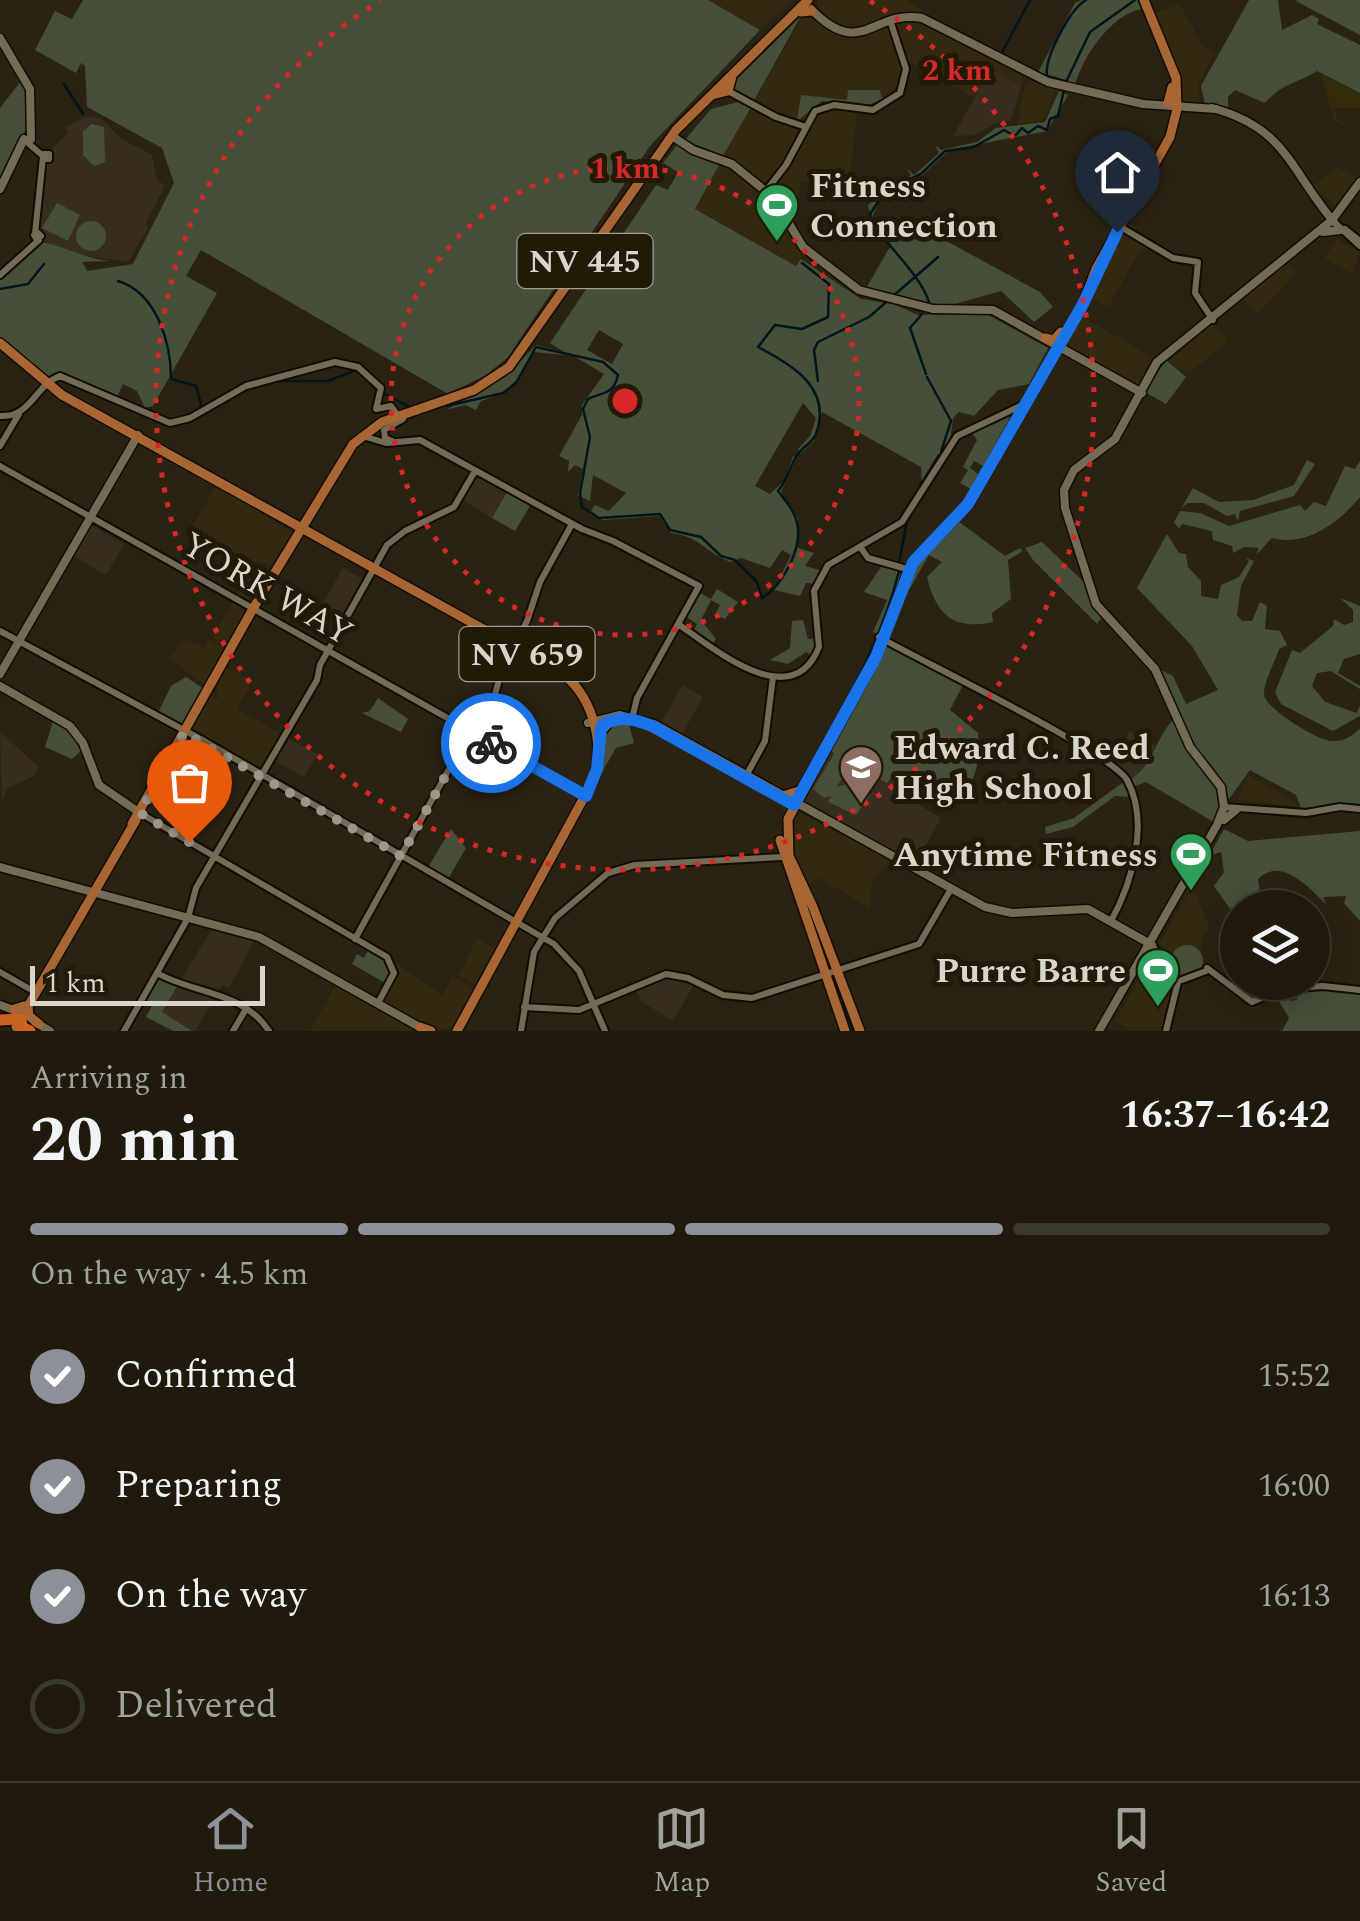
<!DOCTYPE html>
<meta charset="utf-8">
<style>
:root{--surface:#201a0d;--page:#282316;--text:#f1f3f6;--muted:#a2a19d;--line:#3d382e;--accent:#8c9099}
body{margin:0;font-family:Spectral,serif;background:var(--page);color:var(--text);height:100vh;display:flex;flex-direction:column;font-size:38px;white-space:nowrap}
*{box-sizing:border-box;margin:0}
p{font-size:32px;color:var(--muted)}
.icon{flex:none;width:55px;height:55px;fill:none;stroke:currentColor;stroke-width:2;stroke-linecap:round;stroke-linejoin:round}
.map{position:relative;height:1031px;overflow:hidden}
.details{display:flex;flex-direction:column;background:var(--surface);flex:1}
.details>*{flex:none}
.fabs{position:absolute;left:1220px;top:890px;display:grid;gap:20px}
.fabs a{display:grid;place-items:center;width:110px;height:110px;border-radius:50%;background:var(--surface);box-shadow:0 5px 25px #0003,0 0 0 2px var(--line);font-size:50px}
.scale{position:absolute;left:30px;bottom:25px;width:235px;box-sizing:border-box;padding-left:10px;border:5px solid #dad5ca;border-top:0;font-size:28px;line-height:35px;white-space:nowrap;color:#dad5ca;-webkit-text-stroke:8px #211a07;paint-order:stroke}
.pin{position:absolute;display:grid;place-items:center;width:85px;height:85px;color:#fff;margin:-102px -42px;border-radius:50% 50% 50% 0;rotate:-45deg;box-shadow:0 0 10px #0007}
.pin .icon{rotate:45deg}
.courier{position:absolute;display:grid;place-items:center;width:100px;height:100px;margin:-50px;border:8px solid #1a73e8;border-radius:50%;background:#fff;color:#222;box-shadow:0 2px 12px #0007}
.head em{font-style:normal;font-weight:700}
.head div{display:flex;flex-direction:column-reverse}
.head{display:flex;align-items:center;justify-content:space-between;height:170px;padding:0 30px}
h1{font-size:65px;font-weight:700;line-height:75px}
.bar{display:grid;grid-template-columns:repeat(4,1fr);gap:15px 10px;align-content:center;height:120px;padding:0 30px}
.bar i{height:12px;border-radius:8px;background:var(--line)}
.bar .active{background:var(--accent)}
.bar p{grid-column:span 4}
ol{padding:0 30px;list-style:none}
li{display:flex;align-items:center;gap:30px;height:110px}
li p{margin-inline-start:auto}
li .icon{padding:10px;border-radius:50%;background:var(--accent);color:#fff;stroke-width:4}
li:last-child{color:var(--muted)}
li i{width:55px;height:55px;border:5px solid var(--line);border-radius:50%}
.tab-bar{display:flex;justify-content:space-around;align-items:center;height:140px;border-top:2px solid var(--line);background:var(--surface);font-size:28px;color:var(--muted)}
.tab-bar a{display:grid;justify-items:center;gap:5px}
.tab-bar .active{color:var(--accent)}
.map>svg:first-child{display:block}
.built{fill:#332910}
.education{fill:#362d1e}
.green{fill:#464f37;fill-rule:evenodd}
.sand{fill:#332b0a}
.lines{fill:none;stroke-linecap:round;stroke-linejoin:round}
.stream{stroke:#00151f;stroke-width:2.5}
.tertiary-casing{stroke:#130c00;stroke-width:10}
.secondary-casing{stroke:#130c00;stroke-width:11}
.primary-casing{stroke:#130c00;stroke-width:12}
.motorway-casing{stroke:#130c00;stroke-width:15}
.tertiary{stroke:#736b56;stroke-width:6}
.secondary{stroke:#736b56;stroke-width:8}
.primary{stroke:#a86634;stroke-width:9}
.motorway{stroke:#cb631e;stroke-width:11}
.done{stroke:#9c9789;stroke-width:10;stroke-dasharray:0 18}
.route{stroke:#1a73e8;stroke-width:12}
.ring{fill:none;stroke:#d62828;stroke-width:5;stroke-dasharray:5 10}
.labels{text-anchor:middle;stroke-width:10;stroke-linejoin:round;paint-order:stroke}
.shield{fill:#211a07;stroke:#a29d90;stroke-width:2.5}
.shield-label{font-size:32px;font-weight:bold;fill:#dad5ca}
.poi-label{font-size:35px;font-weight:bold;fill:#dad5ca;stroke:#211a07;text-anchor:start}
.street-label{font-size:35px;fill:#dad5ca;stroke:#211a07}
.centre{fill:#d62828;stroke:#211a07;stroke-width:5}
.ring-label{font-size:30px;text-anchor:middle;font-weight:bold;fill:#d62828;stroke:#211a07;stroke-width:10;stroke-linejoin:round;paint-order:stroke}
</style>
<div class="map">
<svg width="1360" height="1031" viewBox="0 0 1360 1031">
<rect width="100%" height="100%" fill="#2a2311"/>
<path class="built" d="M708,0h84l-32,30z
M818,0h87l18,11 -24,4 -34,14 -23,-1 -25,-19z
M1180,4l23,42 12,7 -17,31 2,20 -18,-4 -4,-31 -24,-56z
M806,12l41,24 41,-8 14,42 -2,13 -11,15 -23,8 -43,-4 -23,20 -47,-20z
M922,20l102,57 -3,9 -30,-17 -17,29 -69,-39 -10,-38z
M1031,80l26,9 -13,30 -26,5 4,-29z
M751,106l48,22 -15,33 -21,25 -41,-28z
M832,106l25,6 -7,61 -6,11 -43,-2 -3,22 -11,-13 -12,5 -6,-7 45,-76z
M720,163l56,42 27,49 -6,12 -103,-58z
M1336,167l21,10 -22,29 -21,-20z
M1121,233l29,15 -10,3 -32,56 -20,-10z
M1336,239l24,13 -8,22 -27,-16z
M1287,264l7,7 -7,12 -31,32 -13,-17z
M1079,315l79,45 -18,28 -76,-40z
M1211,324l17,17 -39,32 -20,-11z
M217,484l76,50 -19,31 -29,-5 -40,-23 -3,-8 -5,2 1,6 49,28 25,4 -20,37 -16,-10 12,-23 -62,-36z
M234,599l15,11 -22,35 -15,-8z
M184,639l20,8 5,-7 18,10 -22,35 -35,-26z
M225,666l28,15 -16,28 46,26 -21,37 -74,-40 20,-38 11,5 -3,-15z
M1247,775l45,24 5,8 -59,-7z
M797,811l93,49 -19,24 -1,24 -51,-30 -13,7 -14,-27v-43z
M1192,886l18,42 -9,11v12l-21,-6 -11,13 -9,-15z
M477,938l19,11 -21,36 -16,-9z
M1156,949l19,33 -7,39 -4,10h-31l-18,-10z
M397,965l45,30 11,-19 21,13 -21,37 -18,5 -54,-29z
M337,983l85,48h-112z"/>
<path class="education" d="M991,69l30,17 -10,35 -14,2 -22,12 -22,1z
M88,116l12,2 22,21 30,16 5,24 8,7 -19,36 2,7 -20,33 -59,-9 -25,-12 -6,-17 6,-60 9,-11 -3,-2 18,-18 -4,-6z
M476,474l31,18 -15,26 -31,-19z
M90,524l34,20 -18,31 -34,-20z
M343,568l21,12 -21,39 -22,-13z
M682,685l21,12 -22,39 -21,-11z
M1129,731l26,15 -17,31 -11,4 -17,-17z
M0,732l39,35 -7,10 -24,11 -6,14z
M286,737l32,17 -14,23 -30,-17z
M831,742l77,43 11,20 22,13 -27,49 -111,-64z
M213,927l42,12 -26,49 -7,-3 -4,6 -38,-10z
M665,975l30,8 -22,38 -32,-20 -7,-15z
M178,985l38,10 -21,36h-23l-16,-8z"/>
<path class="green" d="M83,0h625l52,30 -110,116 -142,211 -22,18 -38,19 -247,-144 -15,26 31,17 -64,113 -8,2 -8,-17 -14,-7 -7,15 -51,-23 -18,3 -47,-39v-63l38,-35c15,-1 47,17 71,19l-27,1 5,9 46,-7 41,-81 -12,-35 -75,-41 -2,-41 -4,-3 -5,10 -41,-23 20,-39 17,8z
M1082,0h55l4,9c-30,6 -58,47 -66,76l-38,-11 38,-71z
M1249,0h29l4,30 30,-15 7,4 -2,5 43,21v48l-43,-22c-14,10 -37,13 -52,32l-30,-13 -7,7v12l-23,-5 -4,-18z
M1360,0v35l-64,-34 1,-1z
M801,16l-48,86 -17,-6 -6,-10z
M21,81l8,9 -1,35 -28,57v-74z
M848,90h32l1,7h7l-20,8 -46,-4 -25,20 4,-26 46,5z
M1059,91l9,4 -21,36 -98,19 -26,25 -36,15 24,-15 -5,-7 8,7 25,-22 -4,-8 6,5 36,-8 19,-14 49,-6z
M738,102l13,5 -28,49 -38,-16 26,-31z
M91,124l13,3 1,35 -11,4 -11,-11v-23z
M677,145l42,20 -24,44 101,57 5,-7 60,40 32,5 25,11 67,-2 63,35 -19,36 -31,6 -24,26 -15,-4 -6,6 -3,23 -28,46 -1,-20 -99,-55 -8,29 -14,13 -2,-5 12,-13 6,-18 -13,-15 -48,83 15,8 15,-14 8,-24 4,2 -16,34 17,26v30l16,5 -9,13 18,5 -8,13 -9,-1 -6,13 -26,-6 17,-35 -9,-5 -12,18 -29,-10 -10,4c-26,-9 -29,-25 -60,-29l-12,-17 -56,4 -14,-6 6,-9 14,6 17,-18 -33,-18 -3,26 -12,-6 5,-26 -8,-4 -7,7 1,-11 -10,-5 23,-41v-10l22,-31 -30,-18 -40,-4c-15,27 -23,41 -53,49l-5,9 -11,-5 -19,5 59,-33 31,-32 28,7 -14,-9 106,-158 12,5 10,-18 -15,-9zM599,330l24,14 -11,20 -25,-14z
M882,194l-10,23 20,25 14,-23 134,73 13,15 -19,15 -33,-31 -53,15 -83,-16 26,-45 -6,-10 -10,-4 -7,-26z
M57,203l23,12 -12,26 -26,-13z
M76 236a15 15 0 1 1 30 0a15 15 0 1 1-30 0Z
M1166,360l20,17 -20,27 -21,-12z
M1006,413l4,4 -3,6 -24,43 -9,-5 -4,7 8,6 -7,15 -11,-6 8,-13 -5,-3 14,-27 -7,-11z
M1307,460l8,4 -21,32 -54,15 -2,10 -3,-7 -8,2 -23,-13h-17l-6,6 12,-21 26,14 34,-2 41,-15z
M1360,461v36c-21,26 -54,50 -88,41l-16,17 3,-7 -15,-1 -11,6 -1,-7 -19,-6 -1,-9 -30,-7 -3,5 -5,-7 6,-11 20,2 29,13 71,-21 5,6 9,-9 12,4 19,-40 10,3z
M507,492l24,12 -16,27 -23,-13z
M958,521l47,35 15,-8 3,3 -15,9 3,39 -19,14 1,9c-40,9 -57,-8 -66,-45l15,-15 -13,-7 -30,53c16,-49 24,-52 59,-87z
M1167,534l12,19 7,1 2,13 13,14v15l17,3 3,-14 18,-8 10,-16 -4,-3 9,3 -13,25 -4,29 5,6h10l8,-19 7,4 -2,23 15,2 7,14 -8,4c-4,13 -15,32 -15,45 0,14 54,47 68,47 12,1 19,-5 28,-12v75l-59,4 -5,-13 -46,-25 -21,29 -8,-21 -27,-33 -33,-75 12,6 13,28 32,-14 -26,-44 -55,-58z
M1042,542l43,41 17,34 -5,7 -64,-64 -8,-12z
M883,564l18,4 -5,26 -19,40 -4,-2 14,-32 -23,-8z
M717,589l21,13 -13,17 -10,-5 5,-9 -9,-5 -10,20 15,19 -4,6 -19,-13 4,-8 -12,-8 13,-24 13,7z
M1340,598l20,8v48l-16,5 -6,14 22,13v3l-29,-18 -14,2 -5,13 13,16 32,11 3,-8v11l-27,15 -52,-27 -6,-12 17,-42 8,3 33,-27 1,-7 10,6 9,-3v-12z
M803,620l5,19 10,-1 -5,18 -7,-4 -18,12 -18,-4 20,-12 2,-27z
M886,644l77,41 -13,25 28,23c3,25 -2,57 -26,71l-3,-7 -23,-13 -10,15 -8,-14 -16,-9 -5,7 -15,-8 4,-8 -22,-12 16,11 -7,21 -19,-12 -7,12 12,-4 21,12 -14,20 -28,-13 3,-6 -7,2 -11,-9 21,-35 -4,-6z
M186,677l18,12 -22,41 -25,-15 14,-29z
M378,698l30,21 -7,13 -39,-19 8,-2z
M1176,717c19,44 54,57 41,107l-71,-42 -16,6 -3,-7c25,-10 29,-47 49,-64z
M53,721l17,11 11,19 -9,8 -27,-12z
M611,723l18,1 5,19 -18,5 -18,31 2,-44z
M1125,781l6,16 -16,-1 -42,31 -27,7 -1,-7 29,-9z
M451,829l15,19 -19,33 -20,-12z
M1224,829l24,12 112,-10v90l-16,-18 2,-7 -23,1 3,7c-18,-17 -45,-48 -68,-25l2,14 20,-1 15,11 8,-3 9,6 -74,2 -1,11 -23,-33 10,-14 -3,-20 -12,4z
M1171 961a16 16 0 1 1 32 0a16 16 0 1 1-32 0Z
M368,951l18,9 5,12 -4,12 -35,-20 5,-10 7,4z
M158,975l20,10 -16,27 30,19h-18l-28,-14 7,-13 -9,-5z
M1323,988l37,5v38h-78l7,-13 -14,-23 10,-3 6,9 6,-1 -1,-9z"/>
<path class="sand" d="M1321,74l39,19v15h-26l3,11 23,16 -26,-15z"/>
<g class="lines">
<path class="stream" d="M1001,54l29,-54
M1065,81l-18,-5c-3,-18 23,-67 39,-76
M1066,82l24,-50 45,-32
M64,84l19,30
M887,190l34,-16 24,-23 29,-4 30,-17 11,6 7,-8 6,5 10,-7 9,4 3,-11 8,-3 6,-26
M883,194l-13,20c7,25 48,55 59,88
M118,281c39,12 53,62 53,98l25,7 6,22
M0,289l28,-5 16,-20
M922,314l-12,14 16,46
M927,377l24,44 -10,31
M277,381h51l28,-11
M818,381l-4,-31 4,-8 51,-25 69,-60
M381,392l31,16
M447,406l56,-13 13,-10 20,-36 67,15 15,13c-4,20 -16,17 -30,24l-5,10 7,28 -10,56 2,14 17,11 61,-4 10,16 31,7 20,19 14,4 22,22 5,16c21,-12 43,-53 34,-79 -3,-10 -12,-20 -18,-28 10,-12 11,-22 18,-34 4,-9 16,-13 20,-23 17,-46 -25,-70 -58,-87l17,-22 27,4 26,-12 1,-33 -27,-21
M920,486l19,-31
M899,563l8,-42 9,-16
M797,788c40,-70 83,-140 102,-217
M810,911l9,31
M822,950l8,18
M833,975l20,56"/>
<g class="tertiary-casing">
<path id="tertiary" d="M728,91l48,26 27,9
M28,143l15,13
M44,154h5v5h-5z
M765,192l21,-27 29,-54 19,-6 39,5 27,-17 6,-24 -16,-49
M1334,222l26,24
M1119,226l54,32 25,4 -3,31 18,27
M1345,229l15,12
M38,233l3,3 -4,4 -3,-5z
M35,234l8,-77
M0,275l39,-35
M0,416c31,2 35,-31 60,-40l110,47 20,-5 56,-32 89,-24 23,5 23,21 -5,21 15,-3 7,10
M366,437l20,6 34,-3 162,89 31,12 86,45 -62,112 -5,21
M392,441l-7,-3 -1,-8 19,-11
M0,446l19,-32
M0,466l586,330
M861,548l7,10 39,11
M678,624c34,23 114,92 141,23l-5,-56 14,-26 74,-43 55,-86 63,-30
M0,631l206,111 348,202 25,27 26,60
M879,637c40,23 233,116 248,143 23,42 5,103 -16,141
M746,776l19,-35 8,-64
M1224,807l82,6 34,-6 20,2
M140,813l247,144 7,16 -16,30
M355,939l94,-170 25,-24 13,-22 15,-54 25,-48 13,-39 32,-58
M1152,945l25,36
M1207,968l45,34 32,-13 39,-3 37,4
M0,972l35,20
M157,973c37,21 86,18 112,58
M1182,980l24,-9
M524,1007l55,3 87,-36 22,4 35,17 29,3 167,-54 32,-55
M124,1031l64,-113 8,-30 121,-208 3,-15 67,-120 18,-14 49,-24 21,-36
M233,1031l13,-22
M521,1031l13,-79 21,-34 53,-45 27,-8 147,-8
M1166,1031l12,-49"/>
</g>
<g class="secondary-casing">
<path id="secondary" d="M811,9c50,52 62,0 111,9l126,64 95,22 73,5
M0,38l30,51 1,50
M1212,108c75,20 78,63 122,114
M672,136l21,14 39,14 42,34 29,49 56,43 74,19 60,1 149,83
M0,189l24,-50
M1323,232l17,-2
M0,674l138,-239
M0,686l70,40 13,17 16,42 41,28
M588,723l32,-8 34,9 331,183 27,6 76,-4 64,36
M1224,820l13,-11
M0,867l259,70 164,92
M0,1005l19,7
M35,1022l15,9
M1099,1031l118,-206 7,-18 -3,-20 -31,-40 -35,-78 -59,-65 -31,-96 -1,-18 10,-20 41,-31 42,-77 175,-142 28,-38"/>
</g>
<g class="primary-casing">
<path id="primary" d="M801,12l11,-1
M712,95l16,-4 4,-15
M1168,103l4,-16
M1045,338l9,2 7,-8
M0,343l62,52 497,276c33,23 46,70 35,108l-137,252
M598,735l13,-15
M783,796l16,-5
M132,824l122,-217 99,-163 29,-22 92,-32 35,-23 167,-237 132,-130
M780,840l65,191
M28,1007l1,9 10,8
M14,1009l10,-3
M16,1027l120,-207
M420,1027l11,4
M860,1031l-47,-124 -24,-51 -1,-37 88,-162 37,-96 55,-56 114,-199 14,-37 74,-132 7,-28 -1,-31 -32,-78"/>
</g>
<g class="motorway-casing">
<path id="motorway" d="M0,1020l17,-1
M21,1020l1,7 8,4"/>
</g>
<use href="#tertiary" class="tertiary"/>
<use href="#secondary" class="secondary"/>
<use href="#primary" class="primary"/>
<use href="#motorway" class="motorway"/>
</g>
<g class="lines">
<path class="done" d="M189,842l-49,-29 44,-80 217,123 49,-88 30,-31 11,6"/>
<path class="route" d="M491,743l95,53 11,-27 4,-42c15,-13 34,-8 51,-1l142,79 82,-148 37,-95 55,-58 114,-198 35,-74"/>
</g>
<g class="ring">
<circle cx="625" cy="401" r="234"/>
<path d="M870 1A469 469 0 1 1 380 1"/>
</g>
<defs>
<g id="stadium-pin" transform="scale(2.25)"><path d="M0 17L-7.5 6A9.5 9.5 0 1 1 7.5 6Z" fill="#2e9e5b" stroke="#211a07"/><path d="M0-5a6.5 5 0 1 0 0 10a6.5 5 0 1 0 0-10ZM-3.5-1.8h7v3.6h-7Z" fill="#fff"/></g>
<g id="school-pin" transform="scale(2.25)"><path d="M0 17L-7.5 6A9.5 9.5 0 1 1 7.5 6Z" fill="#8d6e63" stroke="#211a07"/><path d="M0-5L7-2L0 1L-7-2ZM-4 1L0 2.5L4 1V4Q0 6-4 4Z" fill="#fff"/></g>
</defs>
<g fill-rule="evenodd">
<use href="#stadium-pin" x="777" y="205"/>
<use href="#school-pin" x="861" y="767"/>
<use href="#stadium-pin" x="1191" y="854"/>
<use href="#stadium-pin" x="1158" y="970"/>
</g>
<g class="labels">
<g class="shield">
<rect x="517.5" y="234" width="135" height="54" rx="8"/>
<rect x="459.5" y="627" width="135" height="54" rx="8"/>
</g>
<g class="shield-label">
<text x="585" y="272">NV 445</text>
<text x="527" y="665">NV 659</text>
</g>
<g class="poi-label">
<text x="810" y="197">Fitness<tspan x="810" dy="40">Connection</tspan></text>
<text x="894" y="759">Edward C. Reed<tspan x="894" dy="40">High School</tspan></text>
<text x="1158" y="866" text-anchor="end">Anytime Fitness</text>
<text x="1126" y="982" text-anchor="end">Purre Barre</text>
</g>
<g class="street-label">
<text transform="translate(268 588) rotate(30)" y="12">YORK WAY</text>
</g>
</g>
<circle cx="625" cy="401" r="15" class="centre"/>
<g class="ring-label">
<text x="957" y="80">2 km</text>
<text x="625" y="178">1 km</text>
</g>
</svg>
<div class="fabs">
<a><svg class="icon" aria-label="layers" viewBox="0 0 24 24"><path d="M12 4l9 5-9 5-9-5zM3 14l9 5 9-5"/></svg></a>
</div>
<div class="scale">1 km</div>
<div class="pin" style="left:189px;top:842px;background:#ea580c"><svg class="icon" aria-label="bag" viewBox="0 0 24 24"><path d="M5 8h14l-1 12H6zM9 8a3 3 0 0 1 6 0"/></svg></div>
<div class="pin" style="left:1117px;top:232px;background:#1f2937"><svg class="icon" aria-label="home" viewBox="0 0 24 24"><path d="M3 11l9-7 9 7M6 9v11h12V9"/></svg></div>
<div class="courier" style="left:491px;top:743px"><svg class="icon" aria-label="bike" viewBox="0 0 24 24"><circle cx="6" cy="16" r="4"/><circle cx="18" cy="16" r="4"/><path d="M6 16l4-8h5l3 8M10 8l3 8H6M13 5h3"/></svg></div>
</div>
<section class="details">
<div class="head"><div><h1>20 min</h1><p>Arriving in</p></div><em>16:37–16:42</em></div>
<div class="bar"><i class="active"></i><i class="active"></i><i class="active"></i><i></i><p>On the way · 4.5 km</p></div>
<ol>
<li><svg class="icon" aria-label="check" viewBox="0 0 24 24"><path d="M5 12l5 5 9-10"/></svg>Confirmed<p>15:52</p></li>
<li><svg class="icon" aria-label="check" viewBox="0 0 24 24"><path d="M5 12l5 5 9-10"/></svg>Preparing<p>16:00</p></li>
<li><svg class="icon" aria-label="check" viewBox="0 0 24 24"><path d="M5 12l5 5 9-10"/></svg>On the way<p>16:13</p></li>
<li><i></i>Delivered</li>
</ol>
</section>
<nav class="tab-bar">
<a class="active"><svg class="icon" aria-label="home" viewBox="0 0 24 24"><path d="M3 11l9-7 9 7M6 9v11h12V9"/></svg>Home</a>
<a><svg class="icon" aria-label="map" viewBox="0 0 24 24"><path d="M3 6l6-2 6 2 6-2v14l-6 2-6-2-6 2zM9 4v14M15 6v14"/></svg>Map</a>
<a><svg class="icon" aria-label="saved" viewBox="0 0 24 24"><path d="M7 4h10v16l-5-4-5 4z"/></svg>Saved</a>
</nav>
